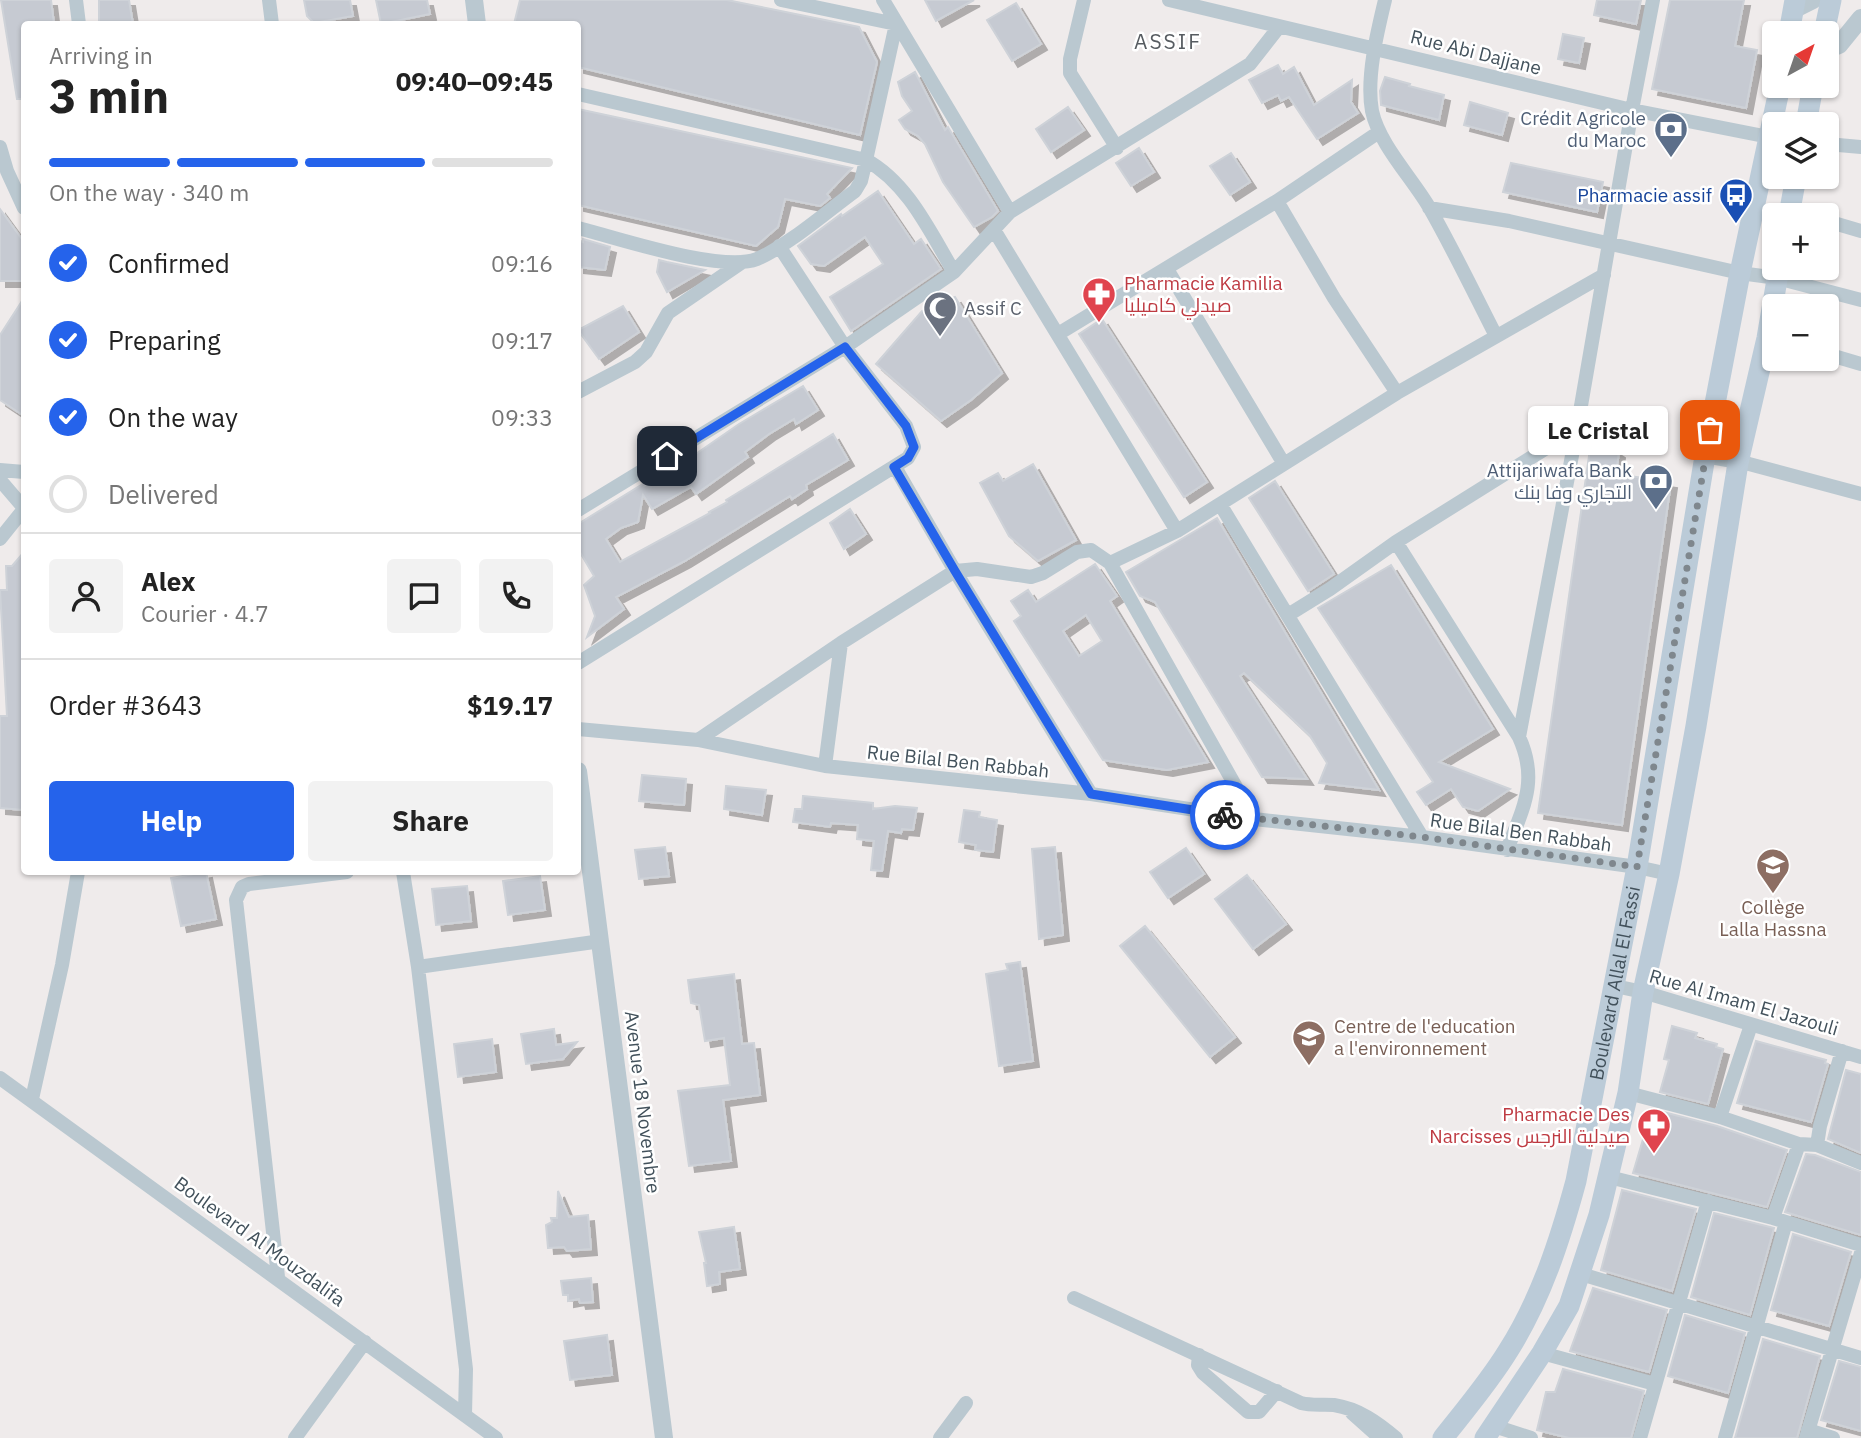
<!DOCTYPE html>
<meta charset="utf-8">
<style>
:root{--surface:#fff;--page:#f2f2f2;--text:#222;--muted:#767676;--line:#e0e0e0;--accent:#2563eb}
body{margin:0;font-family:"IBM Plex Sans",Cairo,sans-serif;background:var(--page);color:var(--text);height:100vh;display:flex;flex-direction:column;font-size:26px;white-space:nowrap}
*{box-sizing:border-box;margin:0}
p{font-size:23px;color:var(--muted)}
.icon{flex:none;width:38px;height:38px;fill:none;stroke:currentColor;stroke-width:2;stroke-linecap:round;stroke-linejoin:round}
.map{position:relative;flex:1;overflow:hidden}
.details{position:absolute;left:21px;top:21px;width:560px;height:854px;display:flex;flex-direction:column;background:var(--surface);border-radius:7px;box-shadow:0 2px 5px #0004}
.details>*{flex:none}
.needle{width:46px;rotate:40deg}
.controls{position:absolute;left:1762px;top:21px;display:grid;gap:14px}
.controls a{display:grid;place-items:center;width:77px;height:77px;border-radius:7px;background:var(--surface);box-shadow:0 2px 5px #0004;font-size:35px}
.pin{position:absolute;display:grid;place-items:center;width:60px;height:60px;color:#fff;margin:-30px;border-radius:14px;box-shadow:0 4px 10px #0006}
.courier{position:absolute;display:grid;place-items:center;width:70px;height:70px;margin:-35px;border:5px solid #2563eb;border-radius:50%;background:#fff;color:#222;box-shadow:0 2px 9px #0007}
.bubble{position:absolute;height:49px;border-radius:7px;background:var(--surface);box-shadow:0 2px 5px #0004;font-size:23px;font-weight:700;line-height:49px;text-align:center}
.headline em{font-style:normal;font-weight:700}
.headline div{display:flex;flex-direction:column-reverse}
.headline{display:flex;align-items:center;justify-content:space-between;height:119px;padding:0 28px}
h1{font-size:46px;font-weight:700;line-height:52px}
.bar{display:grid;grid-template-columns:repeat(4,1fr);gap:10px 7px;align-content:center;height:84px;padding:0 28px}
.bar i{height:9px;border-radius:5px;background:var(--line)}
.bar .current{background:var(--accent)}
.bar p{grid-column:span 4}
.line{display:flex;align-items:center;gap:18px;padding:0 28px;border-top:2px solid var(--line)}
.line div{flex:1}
.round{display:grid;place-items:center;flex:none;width:74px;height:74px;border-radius:7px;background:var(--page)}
ol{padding:0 28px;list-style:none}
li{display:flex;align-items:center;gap:21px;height:77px}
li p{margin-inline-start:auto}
li .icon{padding:7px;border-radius:50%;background:var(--accent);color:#fff;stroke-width:4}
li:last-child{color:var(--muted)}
li i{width:38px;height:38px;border:4px solid var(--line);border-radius:50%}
.primary-button{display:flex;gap:14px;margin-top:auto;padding:14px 28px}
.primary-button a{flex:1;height:80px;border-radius:7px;background:var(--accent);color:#fff;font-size:28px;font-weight:700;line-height:80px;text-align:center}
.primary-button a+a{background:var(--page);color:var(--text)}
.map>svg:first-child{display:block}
.building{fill:#c6cad2;stroke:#ced2d8;stroke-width:2;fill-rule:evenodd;filter:url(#shadow)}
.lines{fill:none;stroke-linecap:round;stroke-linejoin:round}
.minor{stroke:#bac8d0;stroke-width:14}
.tertiary{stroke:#bac8d0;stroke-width:18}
.secondary{stroke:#bbcbd8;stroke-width:21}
.done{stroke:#7f878d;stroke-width:7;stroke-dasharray:0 12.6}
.route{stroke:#2563eb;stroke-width:9}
.labels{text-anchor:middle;stroke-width:5;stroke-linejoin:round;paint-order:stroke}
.street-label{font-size:19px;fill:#42515b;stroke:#fff}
.service-label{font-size:19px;fill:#4e5e75;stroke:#fff;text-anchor:end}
.transit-label{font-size:19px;fill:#164399;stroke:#fff;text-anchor:end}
.health-label{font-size:19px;fill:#be3a42;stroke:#fff;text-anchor:start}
.worship-label{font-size:19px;fill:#5b616d;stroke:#fff;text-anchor:start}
.education-label{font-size:19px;fill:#785e54;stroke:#fff}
.neighbourhood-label{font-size:21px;letter-spacing:2px;fill:#575c61;stroke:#fff}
</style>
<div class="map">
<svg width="1861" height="1438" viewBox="0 0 1861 1438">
<defs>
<filter id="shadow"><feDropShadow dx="6" dy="6" stdDeviation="0" flood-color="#0004"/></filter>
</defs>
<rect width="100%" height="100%" fill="#efebeb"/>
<path class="building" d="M1,0h50l3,24h-30v75h-7z
M99,0h30l4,24h-34z
M304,0h46l3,16 -39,7 -7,-7z
M376,0h51l3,14 -49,10z
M520,0h207l132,27 18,35 -17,73 -282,-68v-43h-64z
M925,0h49l-38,21z
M1597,0h44l-5,24 -42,-9z
M1670,0h74l-9,46 22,4 -11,58 -94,-19z
M1016,3l25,41 -29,17 -25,-41z
M1563,34l21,4 -5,25 -21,-4z
M1278,65l5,9 11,-7 20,38 38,-25 -1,22 7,11 -41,26 -28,-42 -8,4 -3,-6 -16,8 -13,-23z
M915,72l30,58 3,-3 50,84 -6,6 -18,10 -31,-45 -18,-38 -7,-8 -13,-7 -6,-9 13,-9 -10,-15 -4,-14z
M1385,77l25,7 -1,2 35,9 -5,25 -58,-15 -1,-14z
M1470,102l38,11 -6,22 -38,-10z
M1068,107l16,23 -33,22 -15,-23z
M578,109l274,59 -25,26 3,4 -10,8 -35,-7 -7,28 -22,19 -178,-41z
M1139,148l15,24 -23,14 -15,-23z
M1231,153l19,29 -20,13 -20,-29z
M1511,163l92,19 -6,30 -94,-20z
M878,191l36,53 7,-5 20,30 -90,62 -21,-34 53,-33 -18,-27 -41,29 -13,-2 -13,-18 43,-32 1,2z
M0,209l24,33v39h-24z
M583,239l27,8 -5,23 -27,-3v-27l5,2z
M659,260l8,2 38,8 -38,22 -10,-20z
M955,297l47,76 -31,27 -30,21 -65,-57 46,-53z
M24,298v118l-24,-16v-65z
M623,306l16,26 -40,27 -21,-29z
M1102,319l105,163 -23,15 -105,-163z
M803,386l15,24 -22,14 -2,-5 -25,15 -24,18 3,5 -52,37 -5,-7 -39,22 -9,-14 -5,27 -17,6 -15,11 14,23 90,-49 -1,-1 18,-10 -1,-2 107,-66 15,26 -42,25 1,4 -15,10 -2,-3 -105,65 -69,36 8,12 -37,28 8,-21 -11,-31 10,-9 -16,-27v-25l68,-42 -1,3 32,-18 62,-43z
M1592,435l27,17 -3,22 55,8 -49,343 -84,-12z
M1033,464l43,76 -38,21 -29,-25 -29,-53 18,-10 5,8z
M1275,481l59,93 -26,17 -59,-93z
M850,509l16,25 -22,15 -14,-26z
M1217,518l19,32 143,240 -60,-7 8,-20 -17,-27 -66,-63 -4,3 67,103 -45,-2 -107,-175 -15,-6 -14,-24z
M24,552v258l-24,-2v-92h7l-7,-126h7l-1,-24h6z
M1095,564l22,32 -7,5 98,161 -41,8 -64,-10 -89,-139 7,-5 -10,-15 17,-11 8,12zM1086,615l16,26 -23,15 -16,-25z
M1391,565l102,164 -54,33 71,27 -32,22 -15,-4 -12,-18 -25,16 -9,-13 16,-10 -115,-174z
M642,775l44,4 -2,26 -45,-4z
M726,786l40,4 -4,25 -38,-6z
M803,796l70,7v6l22,-3 22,2 -4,22 -11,-1 -1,4 -13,-2 -6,40 -11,-1 3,-29 -17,-2 1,-14 -27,-2 -1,4 -37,-5 2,-13h7z
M964,810l16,2 -1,5 18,3 -4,32 -18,-2 1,-5 -17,-3z
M665,847l4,29 -30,3 -4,-29z
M1055,847l8,88 -24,4 -7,-90z
M1186,848l18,26 -36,24 -18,-26z
M206,872l10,47 -35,7 -10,-48z
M1247,875l39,49 -33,25 -38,-50z
M540,876l5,34 -37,5 -5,-34z
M467,886l4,35 -35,4 -4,-36z
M1145,926l90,111 -25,20 -90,-111z
M1020,962l13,99 -34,5 -13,-92 22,-4 -2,-6z
M734,974l8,70 12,-1 6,52 -37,5 8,61 -42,5 -11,-75 52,-6 -6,-47 -19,3 -6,-36 -8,-2 -3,-23z
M1672,1026l25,7 -2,5 22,6 -1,3 7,2 -15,55 -48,-12 9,-32 -5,-1z
M554,1029l2,16 21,-3 -14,17 -37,5 -5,-30z
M492,1039l4,33 -38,5 -4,-33z
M1756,1041l70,19 -1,3 3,1 -17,58 -74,-19z
M1846,1070l15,4v79l-33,-14z
M1652,1109l65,17 70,24 -20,57 -134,-34z
M1806,1154l9,1 46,17v63l-76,-23z
M1622,1190l74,19 -24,82 -71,-21z
M558,1191l11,26 19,-2 3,34 -24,2 -3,-4 -16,1 -2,-23 6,-3 -1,-4h6z
M1714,1213l60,15 -24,87 -59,-18z
M734,1227l6,42 -21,3 1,12 -13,2 -3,-23h2l-7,-31z
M1793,1234l58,18 -22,74 -58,-16z
M591,1278l2,24 -13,1 -1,-4 -11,2v-6h-5l-2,-14z
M1593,1288l74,22 -18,62 -79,-21z
M1685,1315l60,18 -17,60 -60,-17z
M607,1335l5,40 -42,5 -6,-39z
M1763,1339l57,17 -23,82h-62z
M1839,1361l22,6v64l-40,-11z
M1563,1369l81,22 -13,47h-62l-32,-8 9,-38h9z"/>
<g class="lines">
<path class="minor" d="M76,0l3,24
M269,0l3,24
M781,0l115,24 -30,136c42,23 64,72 88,112
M883,0l127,212
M1084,0l-14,59v14l47,75
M1169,0l463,110 142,28
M1385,0c-8,33 -19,78 -13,111 7,33 40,67 57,96 24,42 45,86 67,129
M578,94l288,66 -5,21 -6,10c-26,19 -69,56 -98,68 -36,14 -139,-21 -179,-31
M1827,144l34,3
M0,147l7,24 17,37
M1277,201l57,97 63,95
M1429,208l80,13 231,52 37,5 84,22
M1790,211l16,4
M1827,221l34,10
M994,230l183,301
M1167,269l117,195
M1058,334l219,-133 102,-69
M1827,354l34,10
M578,392l57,-30 11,-10 22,-39 73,-50
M1705,456l44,8 112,30
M895,467l60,104 136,223
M0,470l24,2
M0,480l24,28
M1220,504l202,333
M578,510l267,-163 109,-75 56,-60 240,-148 29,-37
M0,539l24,-30
M1396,542l123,195c20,44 4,71 -12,113
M1110,563l67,-32 220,-138 207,-118
M1288,615l42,-26 66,-47 181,-113
M578,663l330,-205 6,-11 -8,-21 -61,-79 -66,-101
M578,729l120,11 127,26 266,28 163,25 168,18 215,30 32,7
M1519,737l58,-308 55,-319 21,-110
M698,740l143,-97 114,-72 22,-2 54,8 12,-4 34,-21 14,-2 19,13 144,256
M825,766l16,-123
M403,872l15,95 48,402 -1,46
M418,967l183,-26
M1615,986l28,6 218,65
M0,1078l496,360
M1628,1093l92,24 79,27 18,1 44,18
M32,1099l30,-134 16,-93
M1720,1117l31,-92
M1817,1145l3,-19 22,-75
M1609,1177l164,41 88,27
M1773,1218l26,-74
M1581,1274l280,84
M278,1277l-42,-377 6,-13 7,-3 98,-12
M1074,1298l227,105c11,3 21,1 33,2 25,4 43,17 62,33
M1542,1353l113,31
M1199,1355l-1,10 5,8 45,39h11l18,-21
M1352,1413l28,25
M1494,1426l37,12
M1808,1430l25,8
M295,1438l70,-96
M940,1438l26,-35
M1640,1438l68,-237
M1725,1438l61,-216
M1806,1438l55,-185"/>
<path class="tertiary" d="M474,0l3,24
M1793,10l20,-10
M1827,50l12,-5 22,-27
M578,771l86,667"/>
<g class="secondary">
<path d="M1789,33l6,-33"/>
<path d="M1824,33l7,-33"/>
<path d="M1806,124l7,-38"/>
<path d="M1789,215l7,-38"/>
<path id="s1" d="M1443,1438c22,-28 46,-56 65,-87 33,-52 52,-111 68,-170l61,-314 68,-411 35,-183 40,-187"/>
<path d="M1485,1438l57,-85 27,-47 30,-91 29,-122 15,-101 26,-118 27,-148 42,-263 29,-125 12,-70"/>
</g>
</g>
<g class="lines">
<path class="done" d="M1225,815l197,22 215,30 73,-437"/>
<path class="route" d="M667,456l178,-109 61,79 8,21 -6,11 -14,9 61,104 136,223 134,21"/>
</g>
<defs>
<g id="bank-pin" transform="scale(1.75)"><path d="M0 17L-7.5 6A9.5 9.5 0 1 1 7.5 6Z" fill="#5c6f8a" stroke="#fff"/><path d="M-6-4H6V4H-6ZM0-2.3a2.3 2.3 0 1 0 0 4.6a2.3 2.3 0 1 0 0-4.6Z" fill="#fff"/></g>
<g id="bus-pin" transform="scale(1.75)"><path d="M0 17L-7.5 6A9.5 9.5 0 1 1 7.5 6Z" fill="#1a4fb4" stroke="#fff"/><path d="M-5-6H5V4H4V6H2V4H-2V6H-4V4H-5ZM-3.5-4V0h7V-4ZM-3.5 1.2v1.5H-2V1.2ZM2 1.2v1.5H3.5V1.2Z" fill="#fff"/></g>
<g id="pharmacy-pin" transform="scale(1.75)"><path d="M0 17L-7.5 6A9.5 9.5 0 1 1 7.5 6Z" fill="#e0444e" stroke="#fff"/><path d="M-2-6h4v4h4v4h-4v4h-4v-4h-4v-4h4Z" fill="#fff"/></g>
<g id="mosque-pin" transform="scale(1.75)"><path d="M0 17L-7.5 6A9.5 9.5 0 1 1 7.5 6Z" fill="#6b7280" stroke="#fff"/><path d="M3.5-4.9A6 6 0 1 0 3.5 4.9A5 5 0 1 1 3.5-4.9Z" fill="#fff"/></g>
<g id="school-pin" transform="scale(1.75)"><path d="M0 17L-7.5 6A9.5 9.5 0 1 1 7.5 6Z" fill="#8d6e63" stroke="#fff"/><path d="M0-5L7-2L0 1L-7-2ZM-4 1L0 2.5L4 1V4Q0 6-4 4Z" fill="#fff"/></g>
</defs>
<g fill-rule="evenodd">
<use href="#bank-pin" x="1671" y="129"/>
<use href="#bus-pin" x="1736" y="195"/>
<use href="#pharmacy-pin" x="1099" y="294"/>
<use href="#mosque-pin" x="940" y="308"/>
<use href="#bank-pin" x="1656" y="481"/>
<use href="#school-pin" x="1773" y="865"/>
<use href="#school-pin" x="1309" y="1037"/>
<use href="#pharmacy-pin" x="1654" y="1125"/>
</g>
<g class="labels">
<g class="street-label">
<text transform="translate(1476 52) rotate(14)" y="7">Rue Abi Dajjane</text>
<text transform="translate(958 761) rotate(6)" y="7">Rue Bilal Ben Rabbah</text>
<text transform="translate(1521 832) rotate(8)" y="7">Rue Bilal Ben Rabbah</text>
<text dy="7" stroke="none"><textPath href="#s1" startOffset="494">Boulevard Allal El Fassi</textPath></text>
<text transform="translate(1744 1002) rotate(16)" y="7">Rue Al Imam El Jazouli</text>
<text transform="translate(643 1102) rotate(83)" y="7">Avenue 18 Novembre</text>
<text transform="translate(260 1241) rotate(36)" y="7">Boulevard Al Mouzdalifa</text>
</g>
<g class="service-label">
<text x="1646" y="125">Crédit Agricole<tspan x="1646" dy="22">du Maroc</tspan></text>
<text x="1632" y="477">Attijariwafa Bank<tspan x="1632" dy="22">التجاري وفا بنك</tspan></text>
</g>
<g class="transit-label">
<text x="1712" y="202">Pharmacie assif</text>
</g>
<g class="health-label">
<text x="1124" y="290">Pharmacie Kamilia<tspan x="1124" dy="22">صيدلي كاميليا</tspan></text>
<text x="1630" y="1121" text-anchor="end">Pharmacie Des<tspan x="1630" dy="22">Narcisses صيدلية النرجس</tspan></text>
</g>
<g class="worship-label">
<text x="964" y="315">Assif C</text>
</g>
<g class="education-label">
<text x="1773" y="914">Collège<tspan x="1773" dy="22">Lalla Hassna</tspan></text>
<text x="1334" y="1033" text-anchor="start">Centre de l'education<tspan x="1334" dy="22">a l'environnement</tspan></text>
</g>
<g class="neighbourhood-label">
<text x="1168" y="49">ASSIF</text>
</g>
</g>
</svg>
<div class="controls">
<a><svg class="needle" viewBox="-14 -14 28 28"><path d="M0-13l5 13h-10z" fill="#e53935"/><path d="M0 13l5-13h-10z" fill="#767676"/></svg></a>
<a><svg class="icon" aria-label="layers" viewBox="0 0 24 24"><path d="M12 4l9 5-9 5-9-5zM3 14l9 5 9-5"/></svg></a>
<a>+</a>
<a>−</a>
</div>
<div class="pin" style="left:1710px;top:430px;background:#ea580c"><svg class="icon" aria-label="bag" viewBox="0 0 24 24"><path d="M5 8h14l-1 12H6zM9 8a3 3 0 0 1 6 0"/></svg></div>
<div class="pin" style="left:667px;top:456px;background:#1f2937"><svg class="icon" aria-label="home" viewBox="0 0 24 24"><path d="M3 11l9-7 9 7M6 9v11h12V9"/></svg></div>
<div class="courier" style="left:1225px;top:815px"><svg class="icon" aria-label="bike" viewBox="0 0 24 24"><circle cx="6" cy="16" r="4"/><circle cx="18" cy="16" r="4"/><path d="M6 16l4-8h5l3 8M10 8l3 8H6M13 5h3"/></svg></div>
<div class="bubble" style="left:1528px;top:406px;width:140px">Le Cristal</div>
<section class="details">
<div class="headline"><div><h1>3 min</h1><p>Arriving in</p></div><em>09:40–09:45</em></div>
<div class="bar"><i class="current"></i><i class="current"></i><i class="current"></i><i></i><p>On the way · 340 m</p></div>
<ol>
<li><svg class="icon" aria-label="check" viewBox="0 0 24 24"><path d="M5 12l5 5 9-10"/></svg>Confirmed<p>09:16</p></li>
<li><svg class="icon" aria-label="check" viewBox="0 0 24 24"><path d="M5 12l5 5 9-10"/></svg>Preparing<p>09:17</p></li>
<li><svg class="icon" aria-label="check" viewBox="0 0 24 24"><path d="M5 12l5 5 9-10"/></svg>On the way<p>09:33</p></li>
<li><i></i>Delivered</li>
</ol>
<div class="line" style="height:126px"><a class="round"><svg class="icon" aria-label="person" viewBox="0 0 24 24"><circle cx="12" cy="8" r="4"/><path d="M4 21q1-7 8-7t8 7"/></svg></a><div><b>Alex</b><p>Courier · 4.7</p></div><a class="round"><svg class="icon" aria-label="chat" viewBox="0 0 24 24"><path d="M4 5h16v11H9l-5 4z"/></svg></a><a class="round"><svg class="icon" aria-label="phone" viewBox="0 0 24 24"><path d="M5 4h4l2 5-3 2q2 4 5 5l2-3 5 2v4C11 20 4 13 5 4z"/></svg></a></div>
<div class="line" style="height:91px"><div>Order #3643</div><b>$19.17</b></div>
<div class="primary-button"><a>Help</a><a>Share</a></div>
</section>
</div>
